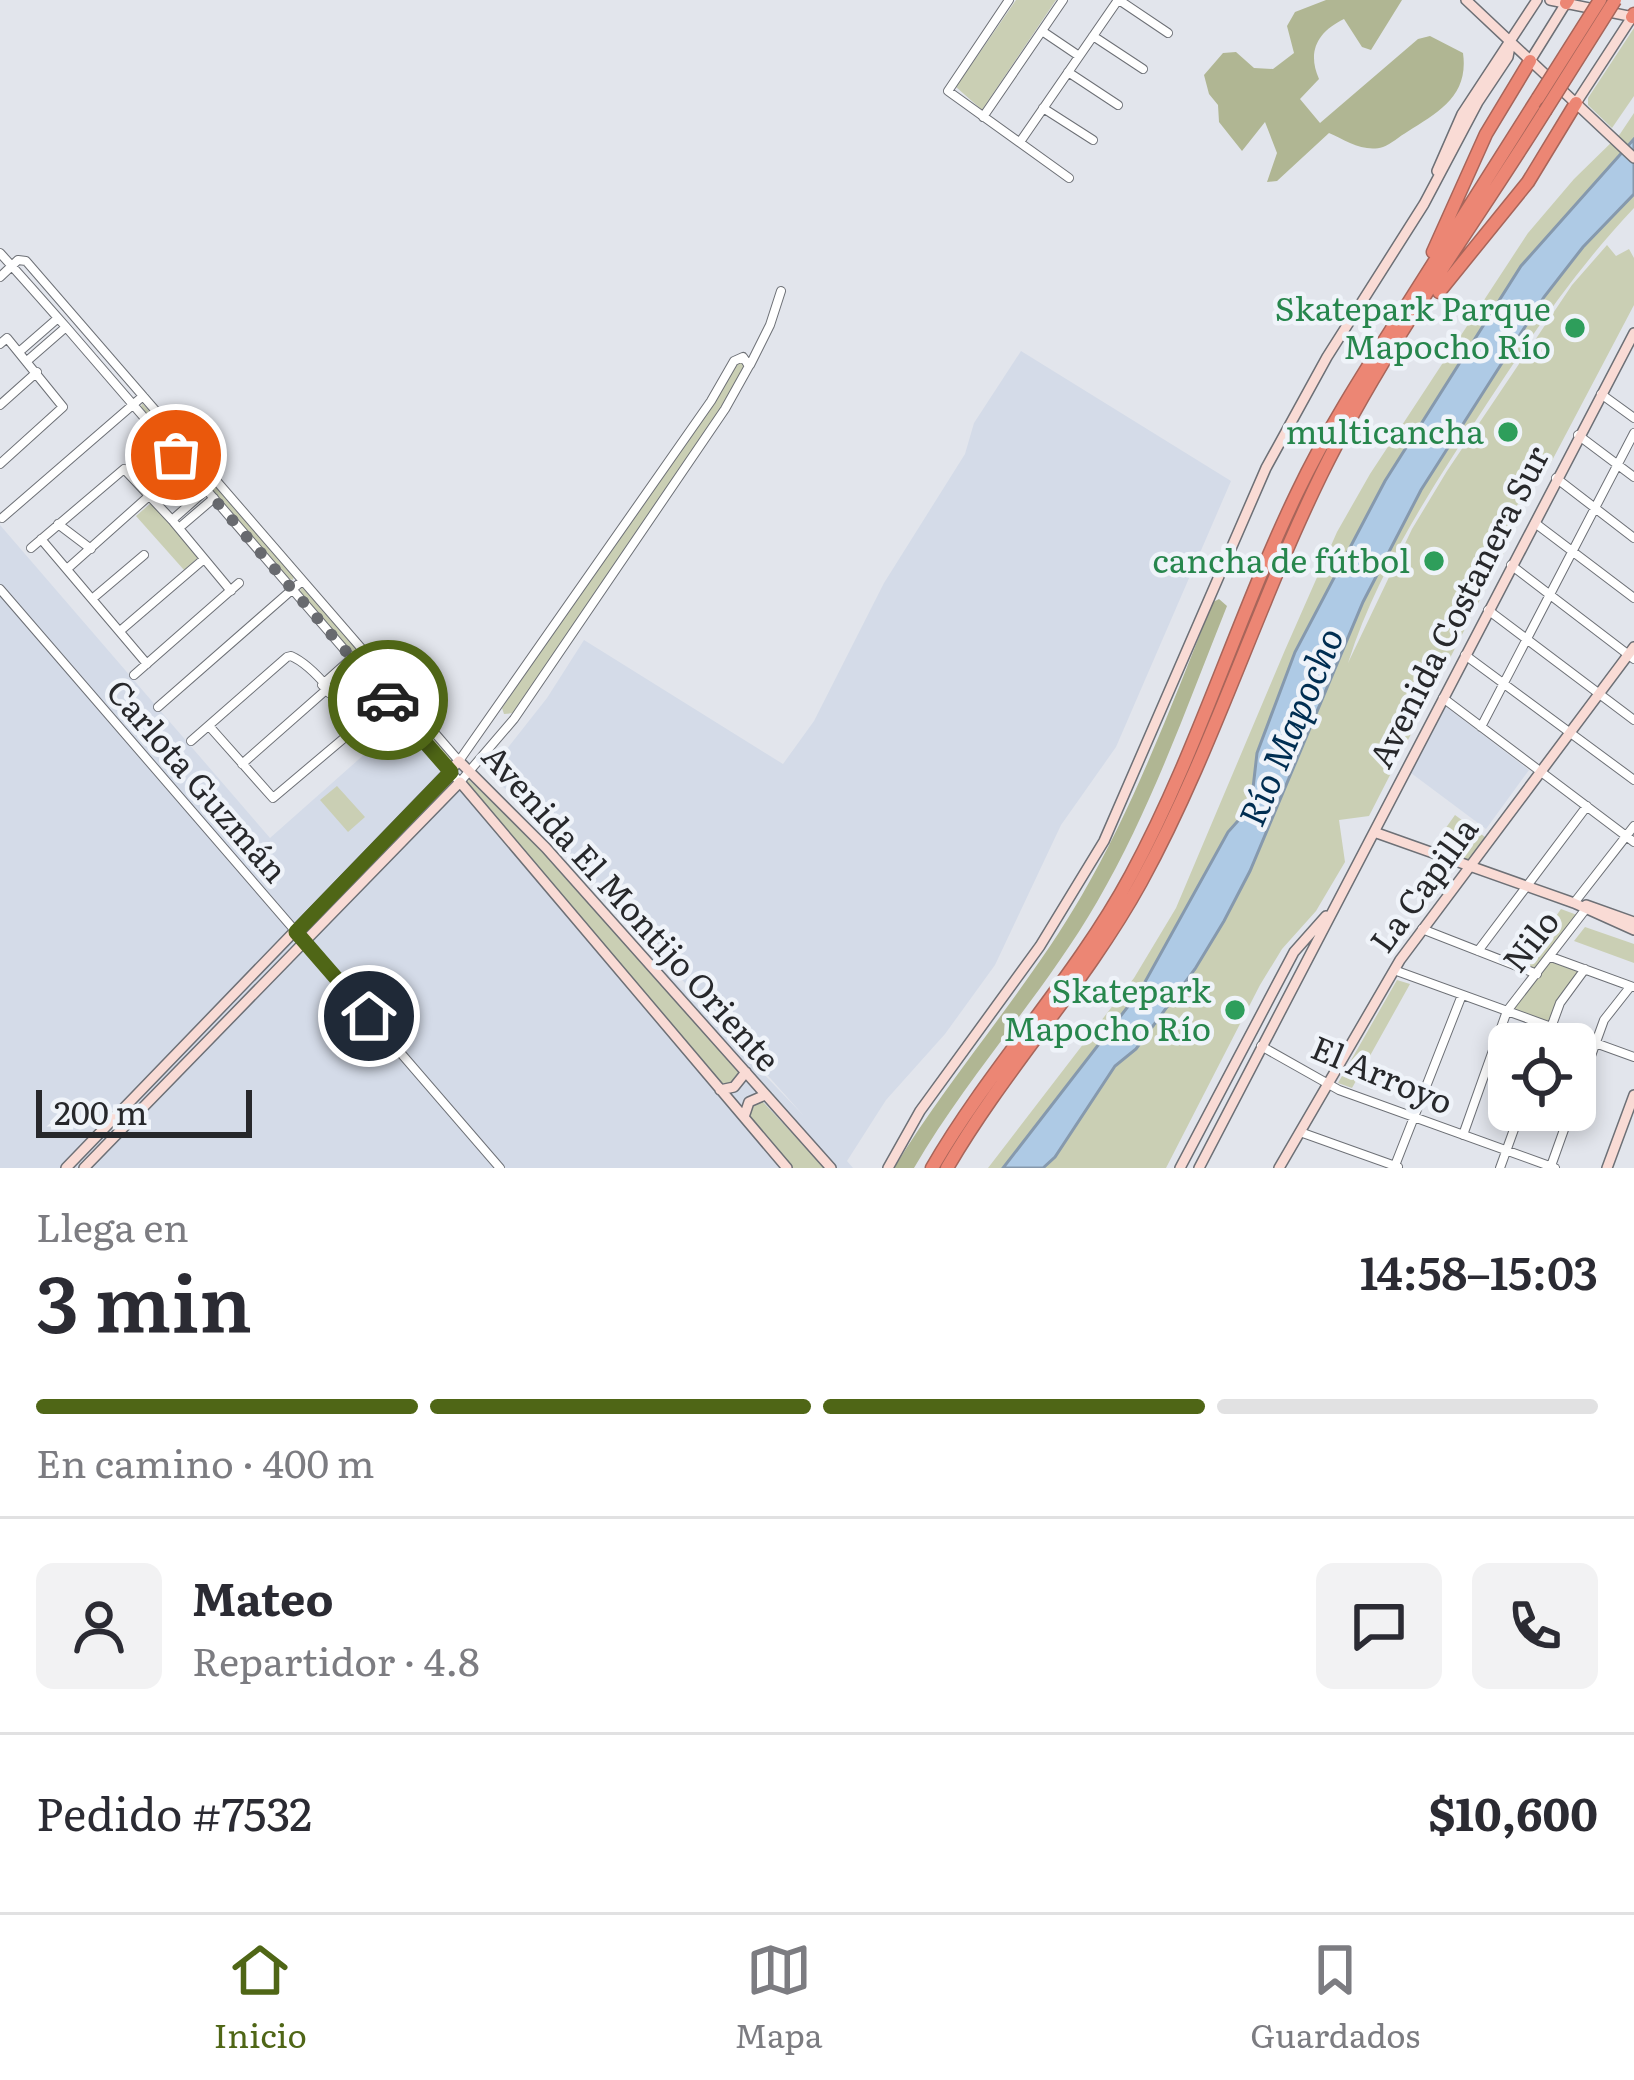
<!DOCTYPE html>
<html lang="es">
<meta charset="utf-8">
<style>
:root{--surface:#fff;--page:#f2f2f3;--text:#2b2b33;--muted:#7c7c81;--line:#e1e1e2;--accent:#4f6616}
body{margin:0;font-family:Literata,serif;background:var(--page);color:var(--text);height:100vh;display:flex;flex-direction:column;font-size:45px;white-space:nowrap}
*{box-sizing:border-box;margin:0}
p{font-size:39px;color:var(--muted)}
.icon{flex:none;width:66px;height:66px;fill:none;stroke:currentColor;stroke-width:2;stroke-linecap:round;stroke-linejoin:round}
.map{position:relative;height:1168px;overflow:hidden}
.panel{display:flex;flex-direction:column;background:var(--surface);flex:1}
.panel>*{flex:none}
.fabs{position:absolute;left:1488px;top:1023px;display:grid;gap:24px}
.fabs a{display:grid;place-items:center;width:108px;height:108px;border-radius:18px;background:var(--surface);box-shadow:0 6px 18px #0003;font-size:60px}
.scale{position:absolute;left:36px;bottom:30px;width:216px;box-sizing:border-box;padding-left:12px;border:6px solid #27282b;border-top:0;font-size:33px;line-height:42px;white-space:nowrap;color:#27282b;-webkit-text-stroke:9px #eff3f9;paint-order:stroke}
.pin{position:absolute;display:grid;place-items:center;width:102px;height:102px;color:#fff;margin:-51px;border:6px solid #fff;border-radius:50%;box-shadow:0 3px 12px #0007}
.courier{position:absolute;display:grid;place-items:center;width:120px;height:120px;margin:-60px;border:9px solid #4f6616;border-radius:50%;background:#fff;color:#222;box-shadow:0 3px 15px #0007}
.overview em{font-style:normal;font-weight:600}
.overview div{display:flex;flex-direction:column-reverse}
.overview{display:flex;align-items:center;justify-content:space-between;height:204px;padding:0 36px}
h1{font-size:78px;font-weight:600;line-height:90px}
.bar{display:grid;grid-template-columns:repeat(4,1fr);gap:18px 12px;align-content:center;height:144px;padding:0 36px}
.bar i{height:15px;border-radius:9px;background:var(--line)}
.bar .selected{background:var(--accent)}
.bar p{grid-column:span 4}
.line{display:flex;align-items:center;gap:30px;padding:0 36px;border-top:3px solid var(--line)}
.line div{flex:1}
.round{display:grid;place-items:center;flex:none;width:126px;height:126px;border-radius:18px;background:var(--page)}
.menu{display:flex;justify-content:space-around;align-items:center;height:168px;border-top:3px solid var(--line);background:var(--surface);font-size:33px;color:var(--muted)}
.menu a{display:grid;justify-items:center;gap:6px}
.menu .selected{color:var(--accent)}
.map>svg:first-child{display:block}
.built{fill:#d4dbe8}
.green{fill:#cacfb4}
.forest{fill:#b0b693}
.water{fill:#aecae5;stroke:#8699ad;stroke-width:3}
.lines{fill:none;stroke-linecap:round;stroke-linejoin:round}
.street-casing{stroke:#6d7076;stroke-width:10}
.secondary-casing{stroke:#6d7076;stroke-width:12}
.highway-casing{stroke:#a7655a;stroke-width:15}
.street{stroke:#fff;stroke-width:8}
.secondary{stroke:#f9dbd5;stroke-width:9}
.highway{stroke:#ec8674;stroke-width:12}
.highway-bridge-casing{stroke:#a7655a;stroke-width:15;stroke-linecap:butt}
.highway-bridge{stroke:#ec8674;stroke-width:12}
.done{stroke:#686a6f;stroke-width:12;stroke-dasharray:0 21.6}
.route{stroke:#4f6616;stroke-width:15}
.leisure-dot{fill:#2e9e5b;stroke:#eff3f9;stroke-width:4.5}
.labels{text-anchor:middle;stroke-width:9;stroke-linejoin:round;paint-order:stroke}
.leisure-label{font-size:33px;fill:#27864d;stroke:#eff3f9;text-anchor:end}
.street-label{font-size:33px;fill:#27282b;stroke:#eff3f9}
.water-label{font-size:36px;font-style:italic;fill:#002e52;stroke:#eff3f9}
</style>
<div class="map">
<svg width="1634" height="1168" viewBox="0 0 1634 1168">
<rect width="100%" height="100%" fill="#e2e5ec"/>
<path class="built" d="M1021,351l210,130 -115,266 -55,78 -66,140 -50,69 -59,66 -39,61 6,7h-853v-643l270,313 132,-117 44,51 15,-13 343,357 -265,-296 -51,-47 59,-75 37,-58 199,124 31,-43 70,-138 81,-129 9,-31z
M1445,706l84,64 -43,59 -75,-56z"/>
<path class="green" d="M1016,0h40l-74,110 -26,-23z
M1634,28v68l-22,32 -24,-23v-7z
M1634,113v95c-57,60 -103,128 -148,197 -53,81 -109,166 -138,258l64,-134 35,-58 125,-186 35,-40 9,11 13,-7 5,9v47l-88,167h-11l-22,41 -4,30 -140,273 -30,4 6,42 -29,49 -34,38 -22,36 -94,183h-178l146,-190 42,-70 109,-258 52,-118 33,-58 158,-241 46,-54 46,-45z
M743,362l2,4 -20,38 -211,309 -10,1 -2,-6 236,-345z
M142,403l152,173 -1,4 -6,-2 -146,-171z
M151,503l48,54 -15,13 -48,-54z
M301,586l152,173 -3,6 -150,-172z
M356,679l38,46 -19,15 -37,-46z
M468,779l67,63 204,229 -8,14 -12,-3 -253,-298z
M447,780l6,2 -1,4 -141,140v-5z
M337,786l28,31 -17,15 -28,-32z
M1455,815l30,22 -17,24 -35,-15z
M1561,909l16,6 -41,54 -14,-5z
M1585,927l49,17v19l-60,-22z
M1552,960l27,11 -31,55 -38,-14z
M1397,980l13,4 -58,104 -14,-5z
M756,1102h7l62,66h-34l-45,-51z"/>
<path class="forest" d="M1326,0h76l-31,50 -9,-3 -18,-28c-27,13 -37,33 -25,60l-19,20 20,24 98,-84 12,-3 33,17c6,43 -24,59 -56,79 -7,4 -16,12 -24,15 -19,6 -38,-7 -54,-14l-52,48 -10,1 10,-29 -12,-31 -23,29 -23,-29 -1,-17 -9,-11 -5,-19 19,-22 13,-1 18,16 19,1 21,-16 -7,-27 8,-14z
M1219,599l8,7c-40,100 -76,203 -130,296 -54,93 -129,173 -183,266h-20c58,-95 133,-178 188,-273 54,-93 91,-194 131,-293z"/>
<path class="water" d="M1634,139v55l-51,53 -39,50 -123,193 -58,112 -113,269 -26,50 -29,48 -59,80 -21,17 -60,91 -12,11h-40l137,-177 88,-159 17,-19 7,-16 5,-44 38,-101 90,-171 136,-215z"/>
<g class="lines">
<g class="street-casing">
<path id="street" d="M1009,0l-61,91 121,87
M1119,0l49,33
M1042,31l37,25
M1093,36l50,33
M1068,72l50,33
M1043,108l50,32
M983,117l80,-117
M1020,142l98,-142
M0,253c22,24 44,49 66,74l377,437 17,18 54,-63 211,-310 24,-43 -6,-9 -9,4 -23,40 -252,360 -433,-500 -8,-1 -18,17
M0,344l7,-6 56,69 -63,57
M19,352l39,-34
M27,361l39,-34
M750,365l20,-40 11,-34
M1601,394l33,24
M0,405l37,-33
M1578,435l56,42
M1556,478l78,60
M2,518l141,-122
M172,520l34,-30
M1535,523l99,75
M58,524l33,25
M179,528l35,-30
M41,539l106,125
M31,548l93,-79 48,51 59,71
M1511,565l123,94
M67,569l83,-74
M0,589l500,579
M92,599l52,-44
M1488,610l146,110
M120,631l84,-72
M1465,655l169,125
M134,675l105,-92
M322,685l30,-27
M329,693l30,-27
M1443,698l191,144
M158,707l144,-126
M1481,727l153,-294
M191,741l96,-84 4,-1c23,10 53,49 65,72l-83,70 -64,-72
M242,764l84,-74
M1574,903l60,-77
M1422,929l115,45
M1478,951l109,-145
M1551,957l82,30
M1394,970l240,87
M1545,1044l15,-41 25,-34
M1261,1046l78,44 216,78
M1575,1100l29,-80 26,-33
M1300,1132l98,35
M1463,1135l44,-124 78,-101
M1551,1166l20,-56
M1394,1168l68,-173
M1500,1168l21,-58"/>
</g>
<g class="secondary-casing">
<path id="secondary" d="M1466,0l168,158
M1550,0l84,17
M1530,61l36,-58
M1576,103l56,-86
M1437,171l25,-57 75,-114
M1374,832l200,71 60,27
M1586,905l48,17
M720,1090l14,-3 12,-15
M744,1117l5,-15 16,-7
M66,1168l393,-407 87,87 285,320
M84,1168l376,-386 327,386
M888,1168l32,-57 120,-165 64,-105 162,-373 61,-111 97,-153 54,-102 30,-45 3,-16
M1180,1168l114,-216 32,-36
M1199,1168l435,-835
M1279,1168l121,-208 234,-313
M1607,1168l27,-73"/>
</g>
<g class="highway-casing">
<path id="highway" d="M1566,3l2,-3
M1632,17l2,-3
M1433,252l53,-118 44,-73
M1439,292l89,-110 48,-79
M932,1168c59,-102 143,-189 199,-293 66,-122 106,-257 166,-382 30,-63 68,-122 105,-180 46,-72 91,-144 136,-215
M947,1168c58,-100 138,-184 194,-286 71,-130 115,-274 180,-407 62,-127 149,-244 224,-364"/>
</g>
<use href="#street" class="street"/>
<use href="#secondary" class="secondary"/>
<use href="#highway" class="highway"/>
<g class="highway-bridge-casing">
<path id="highway-bridge" d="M1538,98l62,-98
M1545,111l70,-111"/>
</g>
<use href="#highway-bridge" class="highway-bridge"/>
</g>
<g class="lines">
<path class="done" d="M176,455l212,245"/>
<path class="route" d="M369,1016l-73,-84 155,-160 -63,-72"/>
</g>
<g class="leisure-dot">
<circle cx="1575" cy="328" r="12"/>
<circle cx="1508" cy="432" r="12"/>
<circle cx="1434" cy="561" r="12"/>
<circle cx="1235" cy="1010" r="12"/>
</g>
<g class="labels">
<g class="leisure-label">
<text x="1551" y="321">Skatepark Parque<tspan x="1551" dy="38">Mapocho Río</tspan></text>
<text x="1484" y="444">multicancha</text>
<text x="1410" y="573">cancha de fútbol</text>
<text x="1211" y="1003">Skatepark<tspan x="1211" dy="38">Mapocho Río</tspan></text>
</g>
<g class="street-label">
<text transform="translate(1459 607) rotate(-63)" y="12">Avenida Costanera Sur</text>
<text transform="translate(197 781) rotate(49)" y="12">Carlota Guzmán</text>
<text transform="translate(1424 885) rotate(-54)" y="12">La Capilla</text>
<text transform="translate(631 908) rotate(48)" y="12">Avenida El Montijo Oriente</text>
<text transform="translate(1531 941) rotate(-52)" y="12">Nilo</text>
<text transform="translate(1382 1075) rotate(23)" y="12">El Arroyo</text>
</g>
<g class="water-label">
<text transform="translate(1291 727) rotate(-67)" y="13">Río Mapocho</text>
</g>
</g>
</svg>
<div class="fabs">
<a><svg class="icon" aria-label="locate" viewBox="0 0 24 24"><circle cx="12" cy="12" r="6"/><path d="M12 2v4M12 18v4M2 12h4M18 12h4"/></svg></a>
</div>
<div class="scale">200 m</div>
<div class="pin" style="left:176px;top:455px;background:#ea580c"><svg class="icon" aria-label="bag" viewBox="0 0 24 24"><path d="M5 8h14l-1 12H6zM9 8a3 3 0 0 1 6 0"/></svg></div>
<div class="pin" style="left:369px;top:1016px;background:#1f2937"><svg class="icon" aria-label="home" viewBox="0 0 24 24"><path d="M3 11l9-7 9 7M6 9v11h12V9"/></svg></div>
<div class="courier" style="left:388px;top:700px"><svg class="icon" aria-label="car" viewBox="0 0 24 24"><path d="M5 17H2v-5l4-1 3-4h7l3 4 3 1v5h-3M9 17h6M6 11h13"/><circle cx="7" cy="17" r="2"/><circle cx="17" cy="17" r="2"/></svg></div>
</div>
<section class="panel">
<div class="overview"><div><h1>3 min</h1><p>Llega en</p></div><em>14:58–15:03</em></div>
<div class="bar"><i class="selected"></i><i class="selected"></i><i class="selected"></i><i></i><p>En camino · 400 m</p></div>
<div class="line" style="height:216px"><a class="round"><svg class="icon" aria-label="person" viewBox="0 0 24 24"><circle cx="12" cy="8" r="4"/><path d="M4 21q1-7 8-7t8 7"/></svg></a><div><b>Mateo</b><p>Repartidor · 4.8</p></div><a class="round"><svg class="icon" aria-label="chat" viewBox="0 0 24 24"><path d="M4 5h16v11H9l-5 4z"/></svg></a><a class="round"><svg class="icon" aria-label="phone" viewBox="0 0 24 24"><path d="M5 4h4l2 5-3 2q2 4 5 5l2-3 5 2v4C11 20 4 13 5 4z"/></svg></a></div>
<div class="line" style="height:156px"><div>Pedido #7532</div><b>$10,600</b></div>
</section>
<nav class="menu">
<a class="selected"><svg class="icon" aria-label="home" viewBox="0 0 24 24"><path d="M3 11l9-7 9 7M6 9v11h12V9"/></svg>Inicio</a>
<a><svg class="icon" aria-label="map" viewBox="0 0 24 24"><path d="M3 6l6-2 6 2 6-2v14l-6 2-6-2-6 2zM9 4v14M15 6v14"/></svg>Mapa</a>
<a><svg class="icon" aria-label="saved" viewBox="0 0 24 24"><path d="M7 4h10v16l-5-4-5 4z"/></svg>Guardados</a>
</nav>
